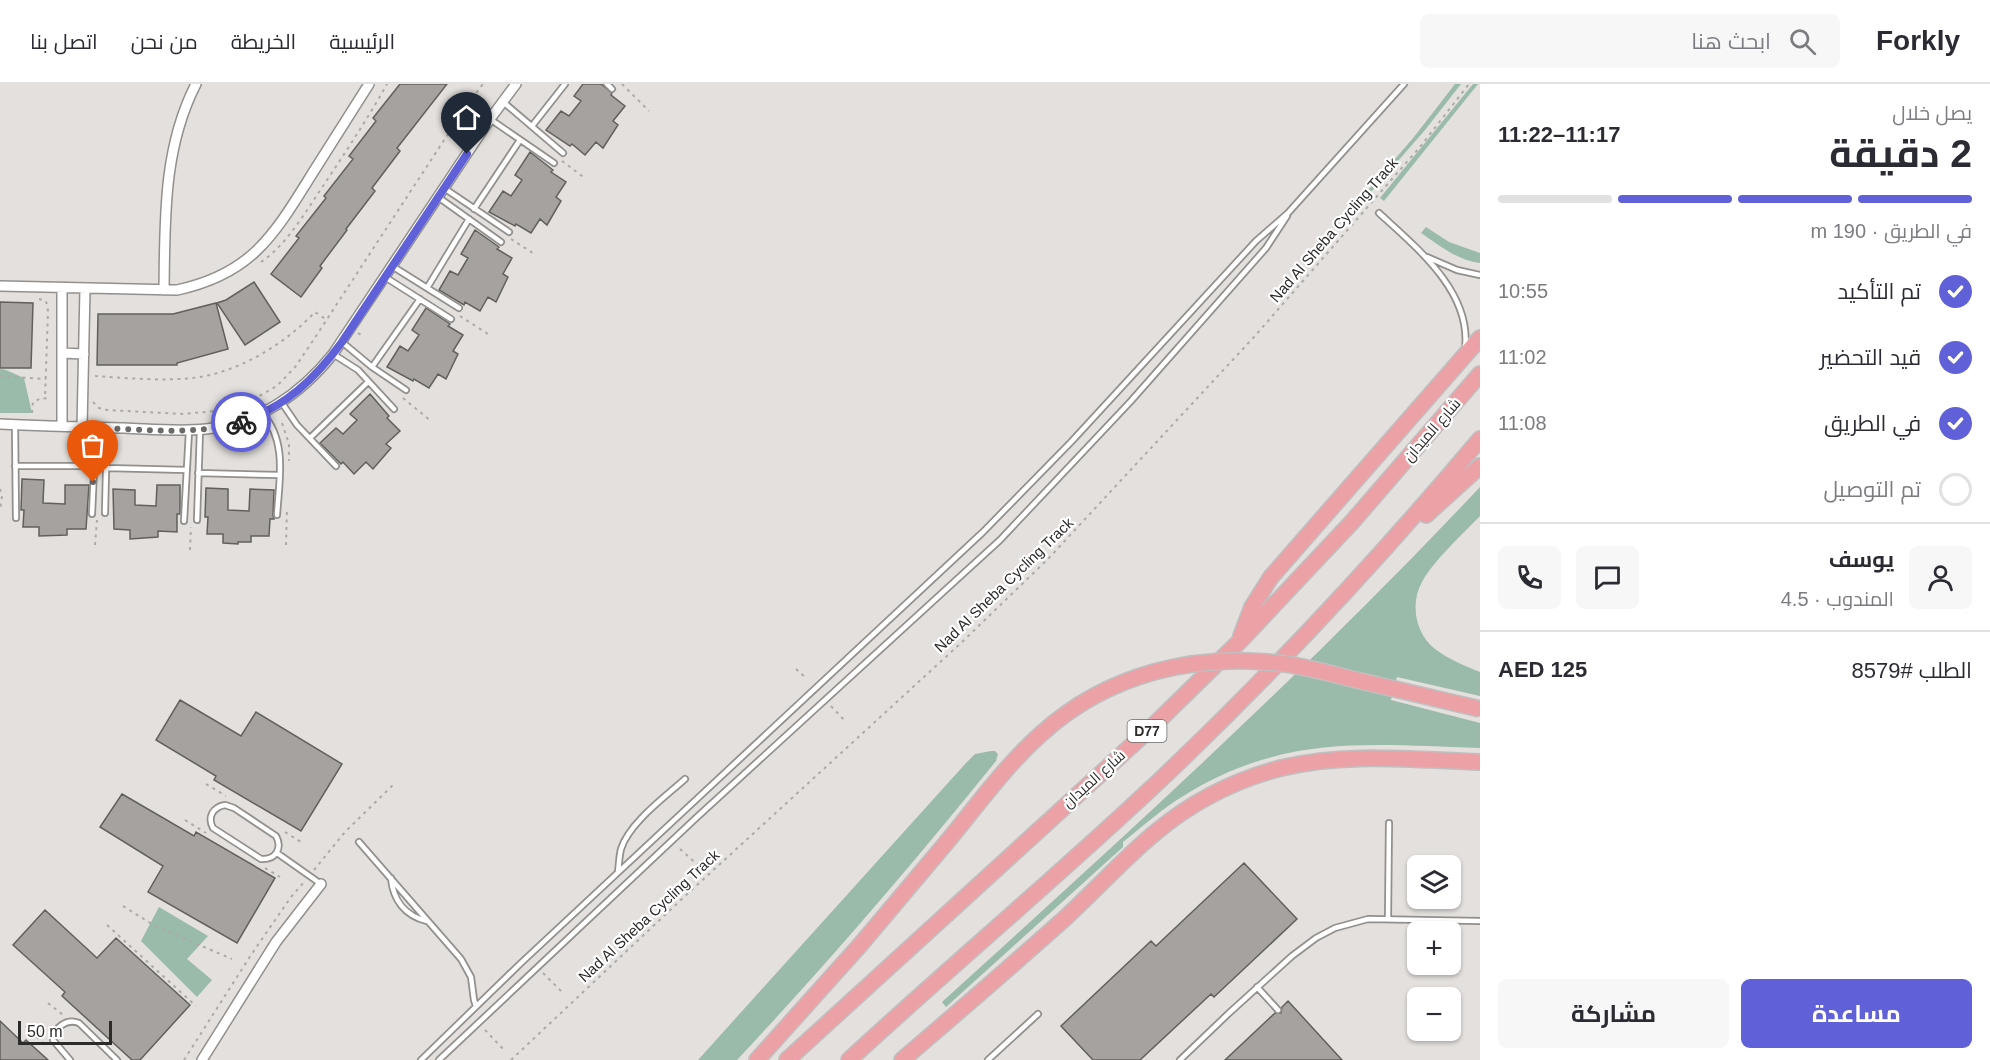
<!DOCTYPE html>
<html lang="ar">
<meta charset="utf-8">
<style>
:root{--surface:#fff;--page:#f7f7f7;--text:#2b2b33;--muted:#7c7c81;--line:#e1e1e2;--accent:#6060d9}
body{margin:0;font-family:Helvetica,Cairo,sans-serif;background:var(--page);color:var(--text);direction:rtl;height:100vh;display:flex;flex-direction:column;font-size:22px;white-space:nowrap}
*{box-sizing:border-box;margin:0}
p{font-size:20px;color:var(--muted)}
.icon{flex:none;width:33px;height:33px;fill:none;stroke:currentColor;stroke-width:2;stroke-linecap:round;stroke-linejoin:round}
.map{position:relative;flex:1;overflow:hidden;direction:ltr}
.panel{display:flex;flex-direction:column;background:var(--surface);width:510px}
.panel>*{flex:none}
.fabs{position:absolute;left:1407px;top:771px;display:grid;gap:12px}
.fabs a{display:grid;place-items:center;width:54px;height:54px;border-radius:9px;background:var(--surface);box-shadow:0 2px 4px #0004;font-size:30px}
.scale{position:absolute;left:18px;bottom:15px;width:94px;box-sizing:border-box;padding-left:6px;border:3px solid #2c2b2a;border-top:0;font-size:16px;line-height:21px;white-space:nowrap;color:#2c2b2a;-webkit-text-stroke:4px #fff;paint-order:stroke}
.pin{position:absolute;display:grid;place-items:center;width:51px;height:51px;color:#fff;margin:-62px -26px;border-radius:50% 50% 50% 0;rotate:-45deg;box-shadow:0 0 6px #0007}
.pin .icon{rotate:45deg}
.courier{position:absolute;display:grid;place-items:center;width:60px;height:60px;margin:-30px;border:4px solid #6060d9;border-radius:50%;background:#fff;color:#222;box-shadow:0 2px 8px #0007}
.head em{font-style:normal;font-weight:700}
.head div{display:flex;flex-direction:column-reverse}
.head{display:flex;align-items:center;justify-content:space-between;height:102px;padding:0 18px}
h1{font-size:39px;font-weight:700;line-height:45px}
.bar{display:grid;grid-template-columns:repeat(4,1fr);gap:9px 6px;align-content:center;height:72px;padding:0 18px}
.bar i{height:8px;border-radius:4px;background:var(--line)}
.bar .on{background:var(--accent)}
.bar p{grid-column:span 4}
.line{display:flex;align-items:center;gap:15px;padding:0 18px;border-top:2px solid var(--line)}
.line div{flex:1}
.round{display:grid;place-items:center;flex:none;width:63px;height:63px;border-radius:9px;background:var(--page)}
ol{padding:0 18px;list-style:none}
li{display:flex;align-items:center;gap:18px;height:66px}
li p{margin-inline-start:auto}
li .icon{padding:6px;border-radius:50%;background:var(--accent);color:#fff;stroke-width:4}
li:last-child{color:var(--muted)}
li i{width:33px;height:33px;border:3px solid var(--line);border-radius:50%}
.primary-button{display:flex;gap:12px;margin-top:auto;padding:12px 18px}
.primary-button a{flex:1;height:69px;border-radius:9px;background:var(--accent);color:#fff;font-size:24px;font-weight:700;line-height:69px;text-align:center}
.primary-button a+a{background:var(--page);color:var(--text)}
header{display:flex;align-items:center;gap:36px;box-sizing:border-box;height:84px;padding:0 30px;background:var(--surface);border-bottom:2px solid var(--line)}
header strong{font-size:28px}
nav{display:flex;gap:33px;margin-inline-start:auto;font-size:21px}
.search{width:420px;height:54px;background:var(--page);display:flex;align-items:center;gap:15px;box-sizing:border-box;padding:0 21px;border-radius:9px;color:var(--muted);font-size:22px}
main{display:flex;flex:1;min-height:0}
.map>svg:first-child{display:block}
.green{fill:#9abba9}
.building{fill:#a5a29f;stroke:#62605d;stroke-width:1.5}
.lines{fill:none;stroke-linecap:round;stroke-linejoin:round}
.lane-casing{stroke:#92908d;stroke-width:8}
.street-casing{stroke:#92908d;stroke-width:12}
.primary-casing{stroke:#c0bfbf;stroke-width:18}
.path{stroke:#acaaa7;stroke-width:2;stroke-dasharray:3 4.5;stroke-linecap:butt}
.lane{stroke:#fff;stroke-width:4.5}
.street{stroke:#fff;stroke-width:9}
.primary{stroke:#eca1a6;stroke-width:15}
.primary-bridge-casing{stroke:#c0bfbf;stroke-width:18;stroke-linecap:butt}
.primary-bridge{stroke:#eca1a6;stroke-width:15}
.done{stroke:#6c6a69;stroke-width:6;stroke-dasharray:0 10.8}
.route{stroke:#6060d9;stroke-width:8}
.labels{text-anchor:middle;stroke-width:4.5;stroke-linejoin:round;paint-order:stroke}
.shield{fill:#fff;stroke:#6b6b6a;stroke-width:1.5}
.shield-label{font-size:14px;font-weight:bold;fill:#2c2b2a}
.street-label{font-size:15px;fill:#2c2b2a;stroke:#fff}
</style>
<header>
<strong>Forkly</strong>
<div class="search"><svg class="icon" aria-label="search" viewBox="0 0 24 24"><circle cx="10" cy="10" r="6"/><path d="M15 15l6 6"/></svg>ابحث هنا</div>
<nav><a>الرئيسية</a><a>الخريطة</a><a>من نحن</a><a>اتصل بنا</a></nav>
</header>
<main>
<section class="panel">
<div class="head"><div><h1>2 دقيقة</h1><p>يصل خلال</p></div><em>11:17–11:22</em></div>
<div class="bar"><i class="on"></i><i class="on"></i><i class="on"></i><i></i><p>في الطريق · 190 m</p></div>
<ol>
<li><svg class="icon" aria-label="check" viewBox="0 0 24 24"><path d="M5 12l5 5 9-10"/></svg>تم التأكيد<p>10:55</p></li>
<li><svg class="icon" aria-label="check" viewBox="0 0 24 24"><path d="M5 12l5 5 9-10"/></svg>قيد التحضير<p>11:02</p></li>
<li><svg class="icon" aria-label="check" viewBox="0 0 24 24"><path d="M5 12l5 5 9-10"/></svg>في الطريق<p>11:08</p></li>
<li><i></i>تم التوصيل</li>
</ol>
<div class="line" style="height:108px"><a class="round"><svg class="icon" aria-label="person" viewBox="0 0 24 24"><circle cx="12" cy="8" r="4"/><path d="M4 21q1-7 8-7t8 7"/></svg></a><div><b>يوسف</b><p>المندوب · 4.5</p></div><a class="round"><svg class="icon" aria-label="chat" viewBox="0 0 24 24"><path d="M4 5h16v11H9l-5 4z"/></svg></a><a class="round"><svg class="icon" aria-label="phone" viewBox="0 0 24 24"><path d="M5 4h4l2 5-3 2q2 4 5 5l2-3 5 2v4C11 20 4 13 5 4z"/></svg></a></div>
<div class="line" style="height:78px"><div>الطلب #8579</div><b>AED 125</b></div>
<div class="primary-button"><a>مساعدة</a><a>مشاركة</a></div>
</section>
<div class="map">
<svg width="1480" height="976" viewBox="0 0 1480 976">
<rect width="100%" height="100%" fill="#e3e0dd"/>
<path class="green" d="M1455,0h6l-36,46 -54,62 -2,-3 45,-52z
M1473,0h5l-94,117 -4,-3z
M1426,143l23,15 31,11v10c-23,-3 -40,-17 -59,-30z
M0,285l6,1 18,8 8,35h-32z
M1480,403v29c-16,17 -47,45 -58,66 -12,21 -7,51 13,67 13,10 30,17 45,23v24l-83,-19 -6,23 89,23v25c-110,-3 -195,-15 -295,47 -22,13 -42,31 -62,47v5l-177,160 -4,-5c184,-167 368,-334 538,-515z
M991,667h4l3,3 -2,7c-83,103 -169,203 -259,299h-39l268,-297 9,-9z
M159,823l49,29 -21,23 25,21 -15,17 -56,-56z"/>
<path class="building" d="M400,0h47l-50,64 3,3 -28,37 3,3 -29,38 1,1 -27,36 2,2 -21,29 -30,-23 28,-36 -3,-2 30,-38 -2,-2 29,-37 -4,-3 27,-35 -3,-3z
M583,0h18l11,9 -1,2 14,11 -12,15 5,4 -15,23 -7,-6 -11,13 -13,-11 -2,2 -24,-16 15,-19 8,5 12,-15 -7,-5z
M530,68l23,18 -2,2 15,10 -10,15 5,4 -14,24 -7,-6 -9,14 -15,-9 -1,2 -26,-14 14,-21 8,5 11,-16 -7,-5z
M475,146l24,17 -2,2 15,9 -9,16 5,3 -12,25 -8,-5 -8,14 -15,-9 -1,3 -25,-15 11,-19 8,4 10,-17 -7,-4z
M254,198l26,40 -35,23 -28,-42 9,-3z
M0,218l33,1 -2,65h-31z
M216,219l12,46 -51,14v2h-80l1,-51h75z
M426,224l24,16 -2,2 15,9 -10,16 5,3 -12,25 -8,-5 -9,14 -15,-9 -1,2 -26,-14 13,-21 8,5 11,-16 -7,-5z
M370,310l19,22 -2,2 13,13 -14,13 5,4 -18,21 -7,-7 -12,12 -11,-12 -2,2 -21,-21 16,-15 7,6 14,-14 -7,-6z
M22,395l22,1 -1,23 22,1v-19h24l-3,44h-19v6l-28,1v-9h-16l1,-17h-3z
M157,401h23v29h-3v18l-19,-1v6l-28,2v-9l-16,-1 -1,-40 22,1v15l21,1z
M206,404l22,1v21l21,1 1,-22 24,1 -1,25 1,4h-4l-1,17h-18v6h-13v2l-15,-1v-9h-16l1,-17h-3z
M180,616l61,36 15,-24 86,52 -41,67 -87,-51 2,-4 -60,-36z
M122,710l72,42 2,-4 79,46 -38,65 -89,-51 15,-26 -63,-39z
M1244,779l53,56 -83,78 -3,-3 -71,66h-47l-32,-34 90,-85 5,5z
M45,826l52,48 19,-20 74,67 -50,55h-8l-70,-64 3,-4 -52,-47z
M1288,917l54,59h-117l50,-47h6l1,-6z
M0,937l23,22 3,-3 22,20h-48z"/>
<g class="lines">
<g class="lane-casing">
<path id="lane" d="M607,0l5,5
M502,17l61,52
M490,35l64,44
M532,42l33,-42
M444,104l65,44
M438,113l63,45
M474,125l46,-69
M1379,129c38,35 93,79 86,136
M1427,173l30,13 23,5
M392,182l67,42
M385,193l66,42
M427,204l42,-69
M342,258l30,25 34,23
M333,270l25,16 36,39
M372,283l48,-68
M282,319l15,22 39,41
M262,329c26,28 17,68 15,102
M15,341l1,93
M310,354l58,-56
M15,382h79
M106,384l81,2
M198,389l81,2
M105,429l2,-85
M92,430l4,-87
M197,436l3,-90
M184,437l5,-90
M225,721l9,3 42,28c7,13 -1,24 -15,23l-48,-31c-6,-11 0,-21 12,-23z
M359,758l102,117 10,18 3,23 2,6
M277,769l44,31
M618,788c1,-7 1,-15 3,-23 8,-26 44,-52 64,-70
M391,794c2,22 14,38 36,43
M1388,835l1,-96
M1257,903l21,23
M70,976l-17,-20c1,-12 13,-22 26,-17l38,37
M421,976l100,-97 462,-431 89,-91 184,-200 32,-28 116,-129
M439,976l257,-242 304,-278 131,-139 135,-153 21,-32
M988,976l50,-46
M1180,976l48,-46 64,-58 24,-18 19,-10 33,-9 112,2"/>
</g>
<g class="street-casing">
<path id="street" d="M0,202l177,4c75,-16 97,-55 135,-116 19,-30 38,-60 57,-90
M62,204v138
M164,206c1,-71 -1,-142 32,-206
M62,269l22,1
M0,340c41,2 83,3 124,4 27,1 55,4 82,1 52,-5 95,-35 127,-75l157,-235 26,-35
M82,343l3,-138
M202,976l74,-118 45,-58"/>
</g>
<g class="primary-casing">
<path id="primary" d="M1426,431l54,-49
M1241,552l11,-29 19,-30 209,-239
M757,976l104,-116 85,-101
M787,976l366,-334 87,-85 112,-119 128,-148
M849,976c102,-94 208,-183 309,-278 114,-108 221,-223 322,-343
M902,976c54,-46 108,-93 161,-140 32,-29 60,-61 93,-88 36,-30 79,-52 125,-64 65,-16 133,-8 199,-6"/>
</g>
<path class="path" d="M622,0l27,27
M562,77l24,18
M511,155l25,16
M261,178c26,-17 47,-54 64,-79 22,-33 43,-65 62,-99
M39,215l7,2 2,10 -3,87
M460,232l28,18
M358,249l6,4
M0,292l46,3
M95,292c34,2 71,6 105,1 42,-7 86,-34 115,-65l12,8
M403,314l28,23
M93,318l6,6 8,2 76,4 32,-3 30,-7 32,-18 19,-20 20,-30 153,-234 14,-18
M32,329l1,-11 9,-4 9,1
M282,339l7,21v17
M0,405l2,7 -2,14
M95,461l2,-25
M286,461l1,-37
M190,466l1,-23
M796,585l10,9
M831,622l13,14
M206,700l20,12
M185,736l21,13
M285,748l16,10
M680,765l18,16
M265,784l15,9
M314,786l31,-38 49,-48
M123,822l32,20 77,33
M107,841l89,81
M543,889l20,20
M48,919l15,12
M26,942l19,19
M485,946l19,20
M184,976l67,-105 40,-58 14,-16
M511,976l172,-162 278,-255 87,-84 206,-222 166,-190 49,-63"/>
<use href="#lane" class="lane"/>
<use href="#street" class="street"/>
<use href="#primary" class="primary"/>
<g class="primary-bridge-casing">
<path id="primary-bridge" d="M946,759c30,-36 59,-77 95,-109 67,-61 156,-82 245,-70 26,4 53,12 79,18 38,9 77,18 115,27"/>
</g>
<use href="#primary-bridge" class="primary-bridge"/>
</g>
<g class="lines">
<path class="done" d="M93,398l3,-54c48,1 99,8 145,-6"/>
<path class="route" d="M241,338c44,-15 74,-43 101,-80l125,-188"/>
</g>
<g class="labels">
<rect class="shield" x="1127.5" y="636" width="39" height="22" rx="4.5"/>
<g class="shield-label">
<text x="1147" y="652">D77</text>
</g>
<g class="street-label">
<text transform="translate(1334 146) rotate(-49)" y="5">Nad Al Sheba Cycling Track</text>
<text transform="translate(1432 346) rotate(-49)" y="5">شارع الميدان</text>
<text transform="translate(1004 501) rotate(-44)" y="5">Nad Al Sheba Cycling Track</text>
<text transform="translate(1094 695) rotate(-42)" y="5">شارع الميدان</text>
<text transform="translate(649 832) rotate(-43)" y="5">Nad Al Sheba Cycling Track</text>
</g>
</g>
</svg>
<div class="fabs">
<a><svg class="icon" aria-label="layers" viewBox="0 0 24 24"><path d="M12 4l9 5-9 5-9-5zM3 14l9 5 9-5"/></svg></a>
<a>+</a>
<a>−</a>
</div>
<div class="scale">50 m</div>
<div class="pin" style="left:93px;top:398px;background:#ea580c"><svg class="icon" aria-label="bag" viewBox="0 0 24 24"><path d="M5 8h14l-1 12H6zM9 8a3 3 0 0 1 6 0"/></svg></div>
<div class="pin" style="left:467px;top:70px;background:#1f2937"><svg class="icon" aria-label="home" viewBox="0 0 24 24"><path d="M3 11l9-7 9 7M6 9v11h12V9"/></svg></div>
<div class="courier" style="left:241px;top:338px"><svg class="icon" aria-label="bike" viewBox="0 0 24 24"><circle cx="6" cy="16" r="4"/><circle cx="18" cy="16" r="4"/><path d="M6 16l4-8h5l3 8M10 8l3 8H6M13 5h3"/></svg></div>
</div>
</main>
